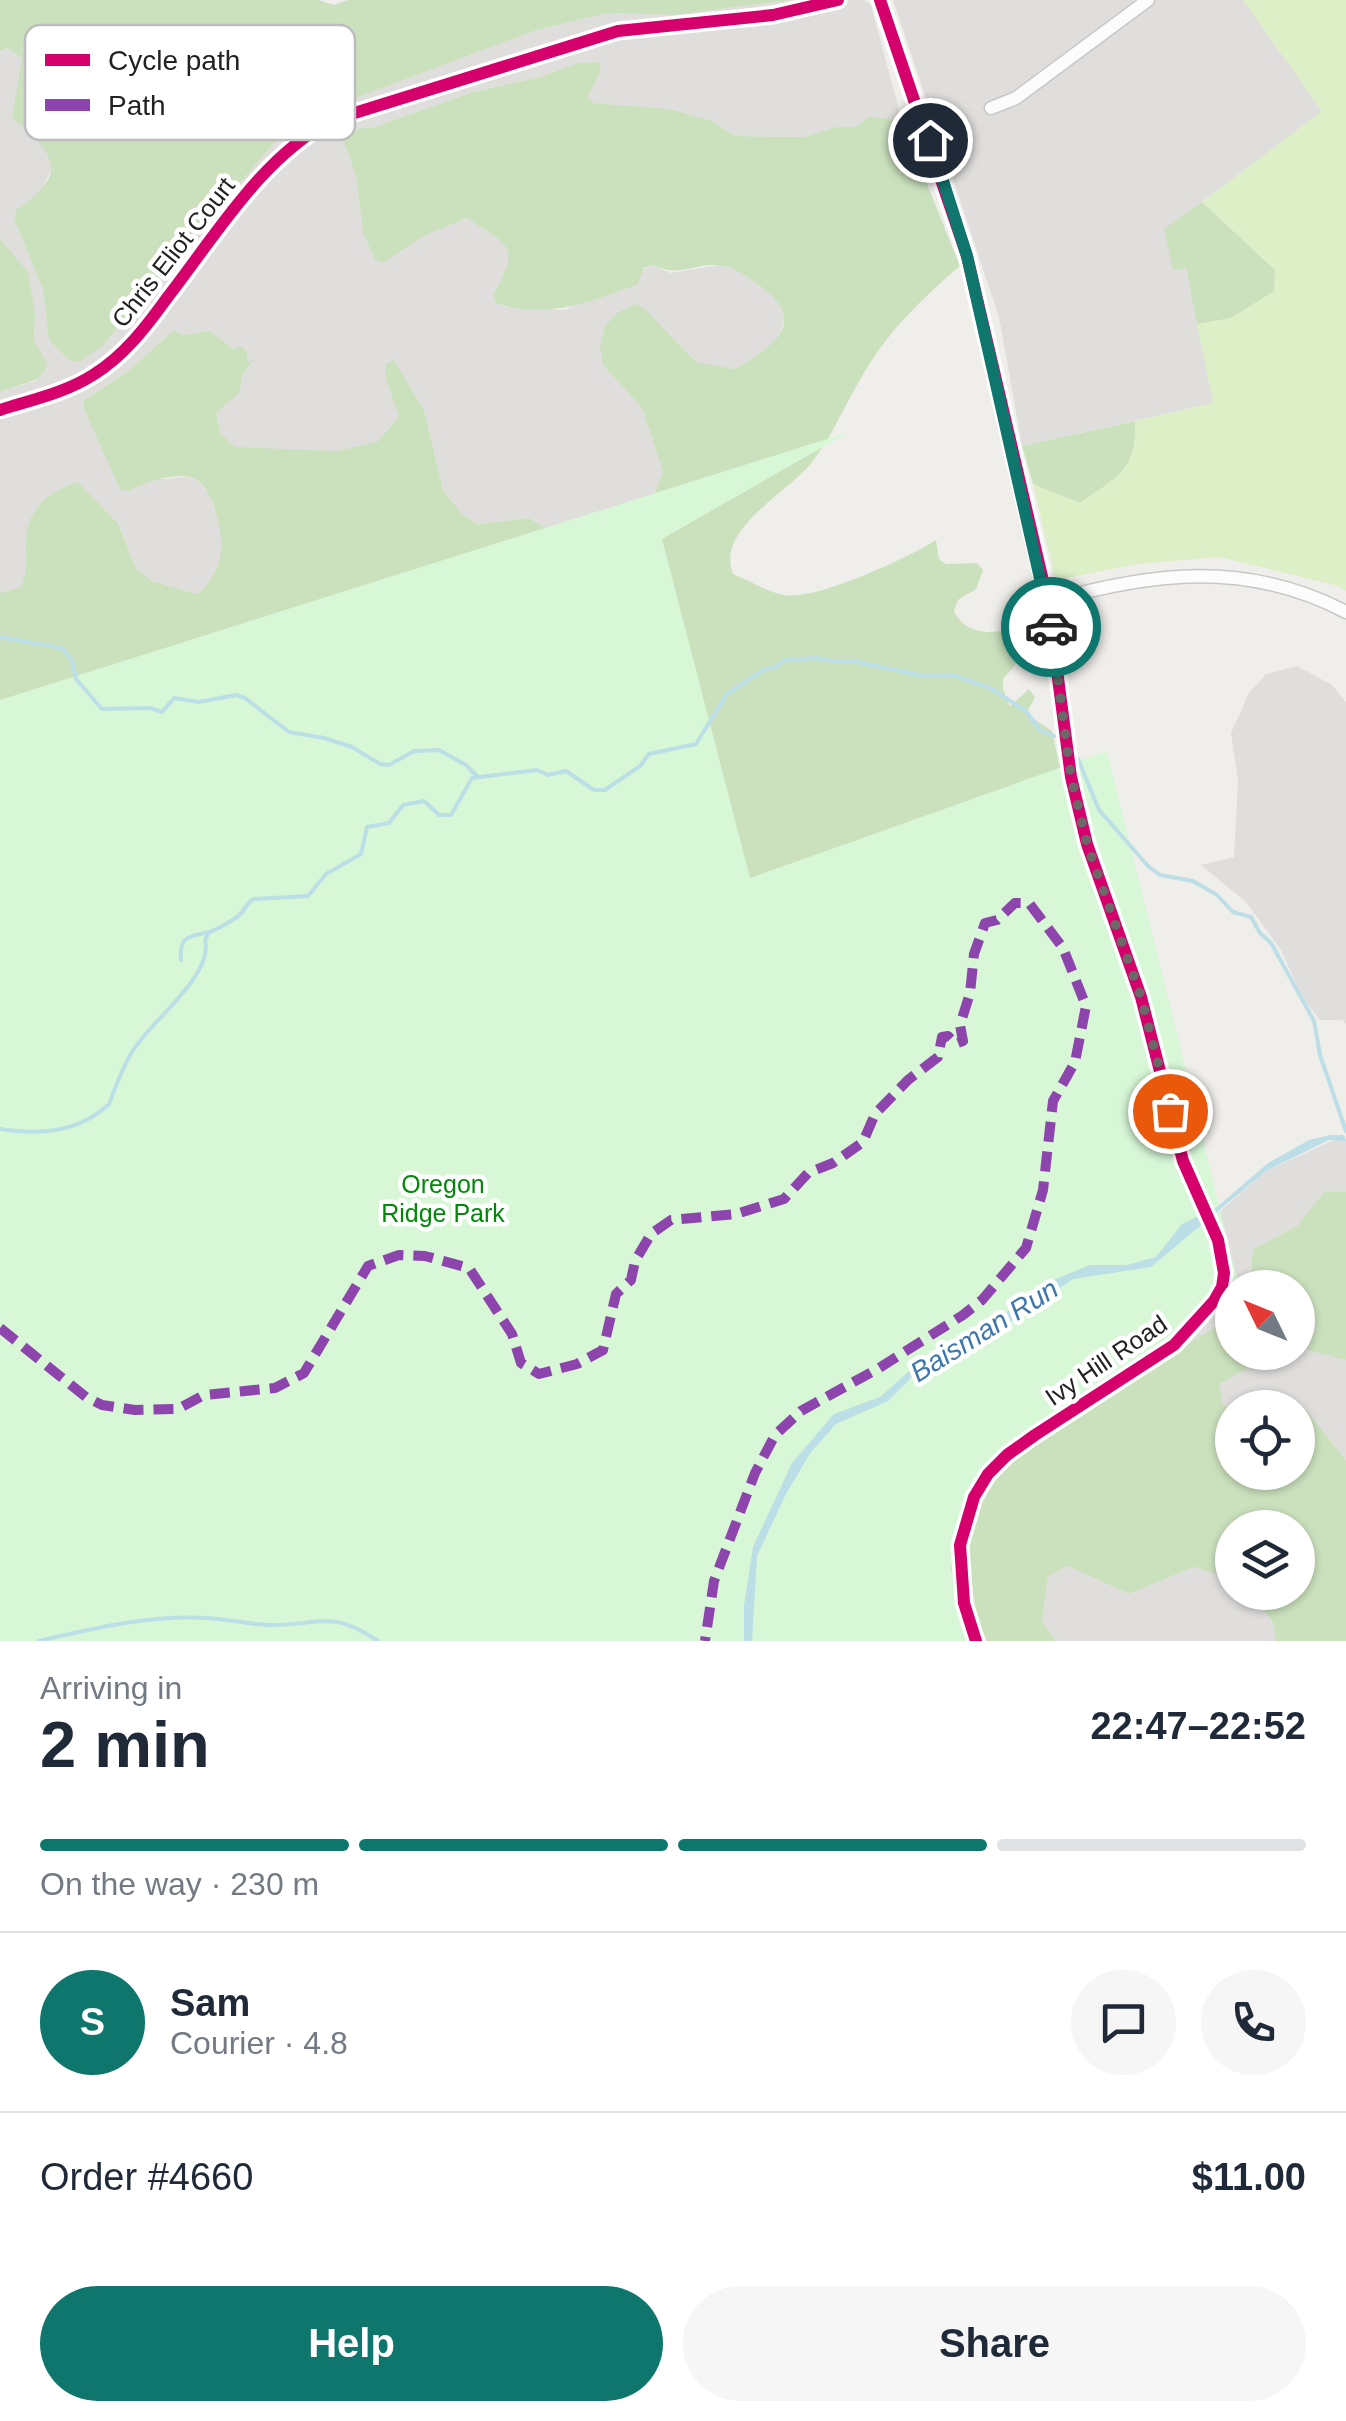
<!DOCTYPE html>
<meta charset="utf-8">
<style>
:root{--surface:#fff;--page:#f6f6f7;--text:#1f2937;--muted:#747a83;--line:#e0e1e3;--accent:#0f766e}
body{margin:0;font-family:Arial,sans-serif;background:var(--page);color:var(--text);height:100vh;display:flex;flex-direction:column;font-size:38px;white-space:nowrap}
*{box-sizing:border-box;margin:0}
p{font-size:32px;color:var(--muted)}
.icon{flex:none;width:55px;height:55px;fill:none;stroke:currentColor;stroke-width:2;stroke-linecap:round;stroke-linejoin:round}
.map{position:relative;height:1641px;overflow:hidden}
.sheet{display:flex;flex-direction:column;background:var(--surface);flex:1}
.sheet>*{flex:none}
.needle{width:65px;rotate:313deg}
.fabs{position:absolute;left:1215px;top:1270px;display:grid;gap:20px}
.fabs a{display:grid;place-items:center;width:100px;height:100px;border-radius:50%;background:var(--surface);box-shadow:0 2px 8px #0004;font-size:50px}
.pin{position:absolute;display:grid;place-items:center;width:85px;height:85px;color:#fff;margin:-42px;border:5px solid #fff;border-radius:50%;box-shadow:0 2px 10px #0007}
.courier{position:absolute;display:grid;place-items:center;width:100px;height:100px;margin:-50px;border:8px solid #0f766e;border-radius:50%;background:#fff;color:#222;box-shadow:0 2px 12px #0007}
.summary em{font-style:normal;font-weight:700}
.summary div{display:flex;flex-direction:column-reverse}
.summary{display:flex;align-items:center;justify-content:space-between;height:170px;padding:0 40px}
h1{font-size:65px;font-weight:700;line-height:75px}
.bar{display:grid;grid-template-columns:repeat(4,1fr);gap:15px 10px;align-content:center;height:120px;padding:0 40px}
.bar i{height:12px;border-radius:8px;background:var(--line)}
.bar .on{background:var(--accent)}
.bar p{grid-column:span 4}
.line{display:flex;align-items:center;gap:25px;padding:0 40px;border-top:2px solid var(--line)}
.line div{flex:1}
.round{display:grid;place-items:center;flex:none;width:105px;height:105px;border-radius:52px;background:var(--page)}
.action{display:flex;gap:20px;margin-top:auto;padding:20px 40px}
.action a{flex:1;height:115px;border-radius:60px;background:var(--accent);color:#fff;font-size:40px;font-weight:700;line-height:115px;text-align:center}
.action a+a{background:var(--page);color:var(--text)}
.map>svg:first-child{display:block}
.residential{fill:#dfdedc}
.grass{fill:#ddefc7}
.forest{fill:#cbe1be;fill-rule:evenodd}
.park{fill:#d7f7d7}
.water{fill:#bcdee6}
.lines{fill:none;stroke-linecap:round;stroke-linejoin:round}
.stream{stroke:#bcdee6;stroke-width:4}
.minor-casing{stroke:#c9c8c7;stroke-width:15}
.tertiary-casing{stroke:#c9c8c7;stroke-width:18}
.minor{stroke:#fdfcfc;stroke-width:12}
.tertiary{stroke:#fdfcfc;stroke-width:15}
.quiet{stroke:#8e44ad;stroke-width:10;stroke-dasharray:20 10;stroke-linecap:butt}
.cycleway-casing{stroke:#fff;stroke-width:19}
.cycleway{stroke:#d6006c;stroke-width:12}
.done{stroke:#6a6968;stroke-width:10;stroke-dasharray:0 18}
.route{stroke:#0f766e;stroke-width:12}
.labels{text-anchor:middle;stroke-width:9;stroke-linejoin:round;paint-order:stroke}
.street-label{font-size:25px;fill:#222;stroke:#fff}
.park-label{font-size:25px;fill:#02890a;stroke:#fff}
.water-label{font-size:28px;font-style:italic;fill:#3e77ab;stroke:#fff}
.key{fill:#fff;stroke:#bdbdbd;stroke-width:2.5}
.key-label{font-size:28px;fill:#222}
</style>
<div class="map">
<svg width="1346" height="1641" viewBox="0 0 1346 1641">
<rect width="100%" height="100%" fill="#f0eeeb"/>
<path class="residential" d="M791,0h74l6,5 31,116 -31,-5 -16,11h-19l-31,10 -70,-1 -25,-16 -40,-11 -76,-6 -6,-6 13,-26 -4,-9 -19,1 -38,14 -67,15 -99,35 -26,3 -4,9 12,37 7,57 12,27 8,3 41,-27 43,-18 38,25 5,9 1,10 -18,33 4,9 10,3 58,3 88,-45 17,8 49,-8 20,6 39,28 7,17 -5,18 -12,15 -33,20 -39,-6 -52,-55 -41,57 39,43 21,64 -19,49 -74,22 -41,-25 -52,6 -15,-10 -19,-24 -19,-80 -39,-34 14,41 -21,24 -41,10 -102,-3 -14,-14 -5,-22 23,-19 4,-18 9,-13 -5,1 -37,-32 -28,4 -8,-5 -47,42 -43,28 44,91 20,-11 38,-3 11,2 12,14 13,39v21l-10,28 -15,13 -45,-13 -16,-13 -17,-44 -93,15 3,30 -8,18 -21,6v-201l38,-12 -4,-40 1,-27 -35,-74v-188l7,-3 15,10 -9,60 35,30 4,19 -11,26 -25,17 -2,9 29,71 6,50 30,22 23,-17 171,-201 36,-29 228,-85 71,-17 67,2z
M893,0h350l80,112 -158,117 21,39 28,135 -192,43 -23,-129z
M1297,666l35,19 14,17v322l-4,-4h-22l-17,-21 -22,-49 -35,-48 -45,-37 33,-8 4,-77 -7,-47 18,-40 17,-19z
M1336,1139l10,2v51h-22l-27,34 -44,23 -2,22 18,16 -37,1v49l-18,-9 -237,293 11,20h-25l-13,-84 17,-63 251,-281 48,-42z
M1298,1306l8,3 10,20 -8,20 38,11v100l-36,-45 -19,-13 -68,4 -5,-22 29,-15 3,-16 48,-1z
M1067,1566l62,28 65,-27 38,12v13l16,1 20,21 9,21 -2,6h-219l-15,-20 7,-44z"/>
<path class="grass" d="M1243,0h103v591l-8,-5 -118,-29 -82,7 -77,15 -7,-5 -21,-90 47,18c38,-26 57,-31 55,-81l78,-18 -16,-79 34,-6 44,-48 -73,-68 120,-91z"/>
<path class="forest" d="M0,0h319l15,5 14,-5h443l-116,15 -67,-2 -71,17 -227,85 -37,29 -171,202 -23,16 -10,-2 -20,-20 -6,-50 -29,-71 2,-9c55,-38 39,-55 -4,-92l10,-60 -15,-10 -7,3z
M598,62l3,9 -13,26 6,6 76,6 40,11 25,16 70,1 31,-10h19l15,-11 32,5 58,145c-35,30 -68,61 -93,102 -19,30 -33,65 -54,93 -23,31 -98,67 -80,113 16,6 34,18 51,21 31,6 124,-37 152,-55l3,19 7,5 31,-1 6,7 -7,19 -18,11 -4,11c14,29 46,21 72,16l8,5 -5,17 -26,30v10l7,17 19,-17 6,8 -9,17 26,17 27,126 -112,637 -17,63 13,84h-963v-1048l21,-6c8,-19 4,-29 5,-48 1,-30 25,-49 52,-57l41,43 17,43 16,13 45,13c29,-24 28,-54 17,-87 -3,-10 -8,-21 -17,-27 -16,-11 -54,3 -69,11l-8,-2 -36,-80v-9l43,-28 47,-42 8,5 28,-4 23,18 8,-3 6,6v10l6,-2 -10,15 -4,18 -23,20 5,21 14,13 102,4 41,-10 21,-24 -14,-41 1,-12 8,-4 30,50 19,80 19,24 15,10 52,-6 41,25 74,-22 19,-49 -21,-64 -39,-43 -3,-19 5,-20 12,-13 18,-9 9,4 52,54 39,7c40,-24 76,-48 22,-85 -11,-8 -21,-16 -35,-18 -26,-5 -40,13 -69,-1l-9,3 -7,17c-49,17 -86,34 -140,19l-4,-9c28,-50 18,-47 -26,-77l-43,18 -41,27 -8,-3 -12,-27 -7,-57 -13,-37 5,-9 26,-3 99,-35 67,-15 38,-14z
M1202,202l73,68 -1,21 -43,27 -34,6 -11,-56 -13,2 -9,-41z
M0,239l28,33 7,41 -1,27 14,25 -10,14 -38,13z
M1135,421c2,50 -17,55 -55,82l-47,-19 -11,-38z
M1324,1192h22v168l-39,-10 9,-21 -10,-20 -8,-3v-18l-29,-1 -18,-16 2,-22 44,-23z
M1214,1328l18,9v15l18,1 -3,16 -28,15 4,22 68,-4 19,13 36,45v181h-71c3,-20 -14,-35 -27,-48l50,-1v-64h-66v51l-38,-12 -65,27 -62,-28 -19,11 -6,44 14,20h-68l-11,-20 -8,-63 2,-33 19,-38 37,-43zM1232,1408h66v64h-66z"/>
<path class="park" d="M849,432l-187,107 88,339 357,-127 132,536 -7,1v23l-42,9 -21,20 -138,90 -63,65 -16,49 -1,26 17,71h-968v-941z"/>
<path class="water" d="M1331,1135h13l2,6 -17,-1 -63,31 -115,96 -78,12 -119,81 -38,13 -28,28 -52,23 -25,28 -25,42 -29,62 -5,85h-8v-36l9,-58 39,-84 42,-49 46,-17 37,-33 32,-13 107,-72 34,-14h37l29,-8 26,-33 35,-17 51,-44 41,-23z"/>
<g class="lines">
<path class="stream" d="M0,637l62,11 10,12 4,19 26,30 48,-1 12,4 12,-14 25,4 37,-7 9,3 44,34 35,6 28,9 28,17 9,1 25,-14 25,-1 27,15 11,11
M1078,759l21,51 50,57 11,8 33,6 24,14 16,17 18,5 9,16 11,10 43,78 6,34 26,76
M181,960c-2,-25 8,-23 28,-28 7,-2 22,-11 28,-15 7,-5 9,-13 16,-18l55,-3 18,-22 35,-20 6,-27 22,-4 14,-18 21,-4 15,14h12l21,-37 65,-8 11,5 18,-4 28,19h11l35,-24 9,-12 47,-10 31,-50 38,-25 9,-1 11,-8 32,-2 22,4 14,-1 66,14 37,1 36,13 34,22 14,19 14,6
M0,1129c40,6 78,4 109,-25 7,-18 13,-36 23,-52 17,-30 82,-76 73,-112l4,-8
M39,1641c55,-13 111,-26 168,-23 20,1 41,6 61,7 52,1 61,-17 110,16"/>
<g class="minor-casing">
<path id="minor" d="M991,108l25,-10 132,-98
M0,410c31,-10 65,-17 93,-35 31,-19 53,-48 74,-77 49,-63 94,-140 165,-178l286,-89 155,-16 65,-15
M1048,602c103,-30 199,-42 298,10"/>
</g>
<g class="tertiary-casing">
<path id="tertiary" d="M880,0l87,256 81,346 23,175 16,67 54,153 42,164 35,79 6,33 -2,14 -8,14 -40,44 -139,90 -28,20 -19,19 -14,23 -14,48 4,58 12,38"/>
</g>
<use href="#minor" class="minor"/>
<use href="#tertiary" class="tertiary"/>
<path class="quiet" d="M0,1328l86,69 16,8 33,5 43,-1 26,-14 71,-7 29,-15 64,-107 31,-11 26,1 44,12 43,66 9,29 18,11 38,-10 26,-14 13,-56 15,-14 4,-19 16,-27 20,-14 65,-6 48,-15 24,-26 25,-10 30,-21 12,-28 33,-34 30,-23 4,-20 6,-1 7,8 8,-3 -3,-16 10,-32 4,-39 11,-31 12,-3 18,-17h14l34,45 23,58 -11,56 -22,39 -10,89 -17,58 -44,52 -19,15 -84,53 -78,43 -26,24 -20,38 -41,108 -9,60"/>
<g class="cycleway-casing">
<path id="cycleway" d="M880,0l87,256 81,346 23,175 16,67 54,153 42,164 35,79 6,33 -2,14 -8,14 -40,44 -139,90 -28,20 -19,19 -14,23 -14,48 4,58 12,38
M0,410c31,-10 65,-17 93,-35 31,-19 53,-48 74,-77 49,-63 94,-140 165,-178l286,-89 155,-16 65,-15"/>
</g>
<use href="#cycleway" class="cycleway"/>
</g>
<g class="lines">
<path class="done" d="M1051,627l20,150 16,67 54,153 29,114"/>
<path class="route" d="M930,140l37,116 84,371"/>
</g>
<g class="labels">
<g class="street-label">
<text transform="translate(173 252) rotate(-52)" y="9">Chris Eliot Court</text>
<text transform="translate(1106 1360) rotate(-34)" y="9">Ivy Hill Road</text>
</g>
<g class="park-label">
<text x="443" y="1193">Oregon<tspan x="443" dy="29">Ridge Park</tspan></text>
</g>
<g class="water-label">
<text transform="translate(984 1330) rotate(-32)" y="10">Baisman Run</text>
</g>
</g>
<rect x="25" y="25" width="330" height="115" rx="15" class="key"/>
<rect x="45" y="54" width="45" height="12" fill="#d6006c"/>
<rect x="45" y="99" width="45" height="12" fill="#8e44ad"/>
<g class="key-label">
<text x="108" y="70">Cycle path</text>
<text x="108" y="115">Path</text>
</g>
</svg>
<div class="fabs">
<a><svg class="needle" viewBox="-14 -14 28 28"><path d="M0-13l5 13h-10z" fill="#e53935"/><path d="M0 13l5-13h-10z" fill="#747a83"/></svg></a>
<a><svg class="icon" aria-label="locate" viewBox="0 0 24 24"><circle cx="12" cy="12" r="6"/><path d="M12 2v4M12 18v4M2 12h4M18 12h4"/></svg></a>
<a><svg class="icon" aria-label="layers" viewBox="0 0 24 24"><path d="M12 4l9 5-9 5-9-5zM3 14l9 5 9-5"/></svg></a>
</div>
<div class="pin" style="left:1170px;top:1111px;background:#ea580c"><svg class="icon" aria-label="bag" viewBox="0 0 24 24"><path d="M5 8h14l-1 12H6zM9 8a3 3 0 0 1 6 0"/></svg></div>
<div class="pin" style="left:930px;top:140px;background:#1f2937"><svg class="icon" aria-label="home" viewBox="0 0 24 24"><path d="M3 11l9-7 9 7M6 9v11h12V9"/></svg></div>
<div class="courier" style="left:1051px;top:627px"><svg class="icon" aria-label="car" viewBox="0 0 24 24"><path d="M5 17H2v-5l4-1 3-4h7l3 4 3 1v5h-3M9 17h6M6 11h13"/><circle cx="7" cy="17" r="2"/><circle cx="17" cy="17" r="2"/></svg></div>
</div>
<section class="sheet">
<div class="summary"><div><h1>2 min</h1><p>Arriving in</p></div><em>22:47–22:52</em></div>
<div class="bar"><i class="on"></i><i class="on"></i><i class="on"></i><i></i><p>On the way · 230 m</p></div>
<div class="line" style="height:180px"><b class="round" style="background:var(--accent);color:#fff">S</b><div><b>Sam</b><p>Courier · 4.8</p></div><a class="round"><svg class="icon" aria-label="chat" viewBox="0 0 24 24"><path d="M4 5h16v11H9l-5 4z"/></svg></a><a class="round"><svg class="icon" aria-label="phone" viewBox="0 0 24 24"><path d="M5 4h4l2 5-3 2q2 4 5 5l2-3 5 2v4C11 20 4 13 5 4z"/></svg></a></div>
<div class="line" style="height:130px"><div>Order #4660</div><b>$11.00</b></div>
<div class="action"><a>Help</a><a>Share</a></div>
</section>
